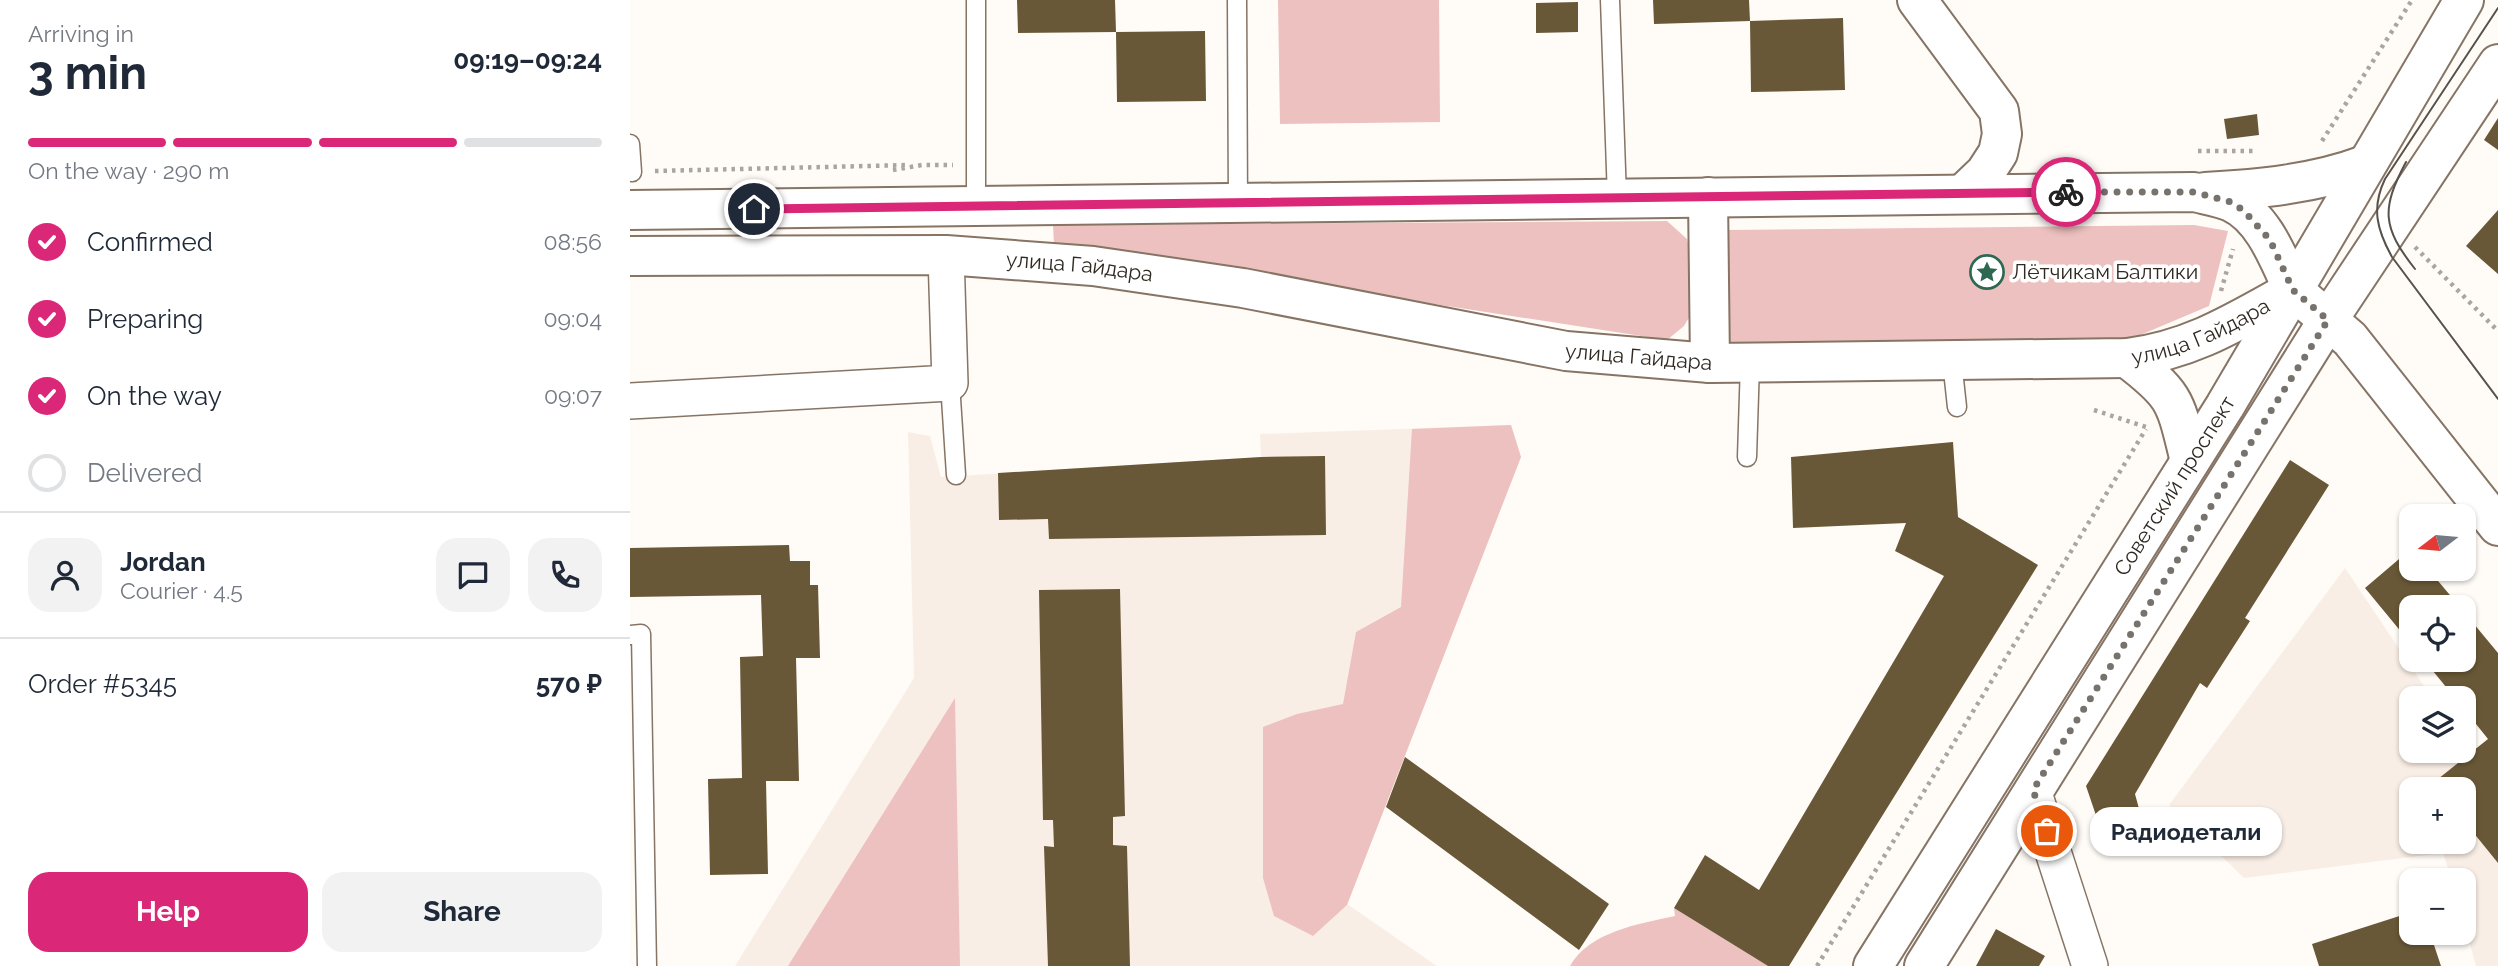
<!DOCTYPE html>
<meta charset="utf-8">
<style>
:root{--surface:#fff;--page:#f2f2f3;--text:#1f2937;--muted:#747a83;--line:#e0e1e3;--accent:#db2777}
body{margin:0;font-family:Raleway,sans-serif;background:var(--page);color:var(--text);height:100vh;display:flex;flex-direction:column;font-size:26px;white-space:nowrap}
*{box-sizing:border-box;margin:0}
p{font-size:23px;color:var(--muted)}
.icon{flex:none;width:38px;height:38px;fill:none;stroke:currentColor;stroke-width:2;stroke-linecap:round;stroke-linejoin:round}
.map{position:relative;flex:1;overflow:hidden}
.side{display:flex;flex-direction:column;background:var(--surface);width:630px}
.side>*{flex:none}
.needle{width:46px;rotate:254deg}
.controls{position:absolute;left:1769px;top:504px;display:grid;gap:14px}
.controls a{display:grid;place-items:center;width:77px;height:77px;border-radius:14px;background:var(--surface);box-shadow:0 2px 5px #0004;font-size:35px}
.pin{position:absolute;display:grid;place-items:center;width:60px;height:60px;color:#fff;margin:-30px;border:4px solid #fff;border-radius:50%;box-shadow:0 2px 7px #0007}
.courier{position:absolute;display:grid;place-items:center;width:70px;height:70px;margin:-35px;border:5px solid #db2777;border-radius:50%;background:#fff;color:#222;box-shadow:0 2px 9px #0007}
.bubble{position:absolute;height:49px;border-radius:21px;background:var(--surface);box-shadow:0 2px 5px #0004;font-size:23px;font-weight:700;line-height:49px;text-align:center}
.head em{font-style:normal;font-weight:700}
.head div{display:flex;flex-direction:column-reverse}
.head{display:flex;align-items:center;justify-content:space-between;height:119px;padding:0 28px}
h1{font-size:46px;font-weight:700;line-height:52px}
.bar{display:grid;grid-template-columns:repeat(4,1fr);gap:10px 7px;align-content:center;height:84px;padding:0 28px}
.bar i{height:9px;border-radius:5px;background:var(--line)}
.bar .current{background:var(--accent)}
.bar p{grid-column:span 4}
.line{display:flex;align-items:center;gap:18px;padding:0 28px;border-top:2px solid var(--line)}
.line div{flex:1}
.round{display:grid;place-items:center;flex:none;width:74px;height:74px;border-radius:21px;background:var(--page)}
ol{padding:0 28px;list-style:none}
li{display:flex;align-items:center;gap:21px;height:77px}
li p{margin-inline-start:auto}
li .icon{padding:7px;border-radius:50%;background:var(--accent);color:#fff;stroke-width:4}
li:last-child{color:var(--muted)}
li i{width:38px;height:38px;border:4px solid var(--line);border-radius:50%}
.cta{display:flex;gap:14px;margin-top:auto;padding:14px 28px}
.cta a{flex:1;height:80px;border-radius:21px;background:var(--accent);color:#fff;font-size:28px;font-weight:700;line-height:80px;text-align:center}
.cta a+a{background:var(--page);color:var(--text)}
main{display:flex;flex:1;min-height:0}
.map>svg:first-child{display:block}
.built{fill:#f9eee5;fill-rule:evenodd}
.green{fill:#edc1bf}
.building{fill:#695837}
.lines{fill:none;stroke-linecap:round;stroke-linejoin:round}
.service-casing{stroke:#867465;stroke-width:21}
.minor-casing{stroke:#867465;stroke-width:38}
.tertiary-casing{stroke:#867465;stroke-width:42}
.secondary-casing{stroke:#867465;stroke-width:42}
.primary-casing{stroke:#867465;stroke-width:42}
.path{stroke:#aaa5a0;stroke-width:4.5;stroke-dasharray:3.5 5;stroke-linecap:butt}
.service{stroke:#fff;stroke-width:18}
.minor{stroke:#fff;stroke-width:35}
.tertiary{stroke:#fff;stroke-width:38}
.secondary{stroke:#fff;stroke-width:38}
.primary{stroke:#fff;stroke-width:38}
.tram{stroke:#57514b;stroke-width:2}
.done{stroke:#78726d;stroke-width:7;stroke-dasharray:0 12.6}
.route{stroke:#db2777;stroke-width:9}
.labels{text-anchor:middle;stroke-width:7;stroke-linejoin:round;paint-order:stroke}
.street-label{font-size:21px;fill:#302922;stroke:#fff}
.poi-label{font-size:21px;fill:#302922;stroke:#fff;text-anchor:start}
</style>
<main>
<section class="side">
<div class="head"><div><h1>3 min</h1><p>Arriving in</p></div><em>09:19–09:24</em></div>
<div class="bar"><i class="current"></i><i class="current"></i><i class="current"></i><i></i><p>On the way · 290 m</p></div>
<ol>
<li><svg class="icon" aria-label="check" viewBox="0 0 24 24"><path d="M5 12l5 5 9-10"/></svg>Confirmed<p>08:56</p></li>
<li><svg class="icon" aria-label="check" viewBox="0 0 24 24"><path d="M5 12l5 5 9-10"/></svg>Preparing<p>09:04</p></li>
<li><svg class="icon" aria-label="check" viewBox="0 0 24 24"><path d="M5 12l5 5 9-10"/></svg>On the way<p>09:07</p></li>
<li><i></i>Delivered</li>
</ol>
<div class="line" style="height:126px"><a class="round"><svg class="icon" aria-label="person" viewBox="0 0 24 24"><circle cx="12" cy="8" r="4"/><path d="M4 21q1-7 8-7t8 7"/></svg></a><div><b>Jordan</b><p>Courier · 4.5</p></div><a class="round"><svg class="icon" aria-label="chat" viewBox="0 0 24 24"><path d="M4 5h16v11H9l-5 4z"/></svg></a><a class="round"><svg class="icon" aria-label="phone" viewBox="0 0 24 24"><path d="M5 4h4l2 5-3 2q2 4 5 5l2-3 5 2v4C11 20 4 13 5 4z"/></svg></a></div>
<div class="line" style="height:91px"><div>Order #5345</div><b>570 ₽</b></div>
<div class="cta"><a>Help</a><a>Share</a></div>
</section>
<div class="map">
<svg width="1868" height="966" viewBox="0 0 1868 966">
<rect width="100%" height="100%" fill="#fffbf7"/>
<path class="built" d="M881,425l10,32 -174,447 90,62h-702l179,-288 -6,-246 22,4 11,41 320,-20 -1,-23z
M1715,568l87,130h-20v53h52v-6l34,51v170h-22l-12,-43v-43h-12l-9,-27 -199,25 -75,-73zM1782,789h52v53h-52z"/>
<path class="green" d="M648,0h161l1,122 -160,2z
M1037,221l20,18 4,17v58l-7,12 -17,14 -613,-95 -1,-20z
M1564,225l34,6 -19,75 -90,38 -391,-2 -4,-112z
M881,425l10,32 -174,448 -34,31 -39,-20 -11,-38v-151l34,-13 46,-10 13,-72 45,-25 11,-178z
M325,698l5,268h-172z
M1044,908l94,58h-198c19,-34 68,-42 105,-50z"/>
<path class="building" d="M387,0h98l1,32 89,-1 1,70 -89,1 -1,-70 -98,1z
M1023,0h96l1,21 -96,3z
M948,2v30l-42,1v-30z
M1213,18l2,72 -94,2 -1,-71z
M1627,114l2,21 -32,4 -3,-20z
M1868,118v32l-14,-10z
M1868,210v64l-32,-28z
M1323,442l5,75 80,48 -249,401h-21l-94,-58 31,-53 54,35 185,-314 -49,-25 11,-28 -113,5 -2,-71z
M695,456l1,79 -277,4 -1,-20 -49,1 -1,-47 263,-16z
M1660,460l39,25 -84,133 5,3 -43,67 -7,-5 -65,111 6,22 -40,14 -15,-44z
M159,545l1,16h20v24h8l2,73h-24l3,123h-33l2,93 -58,1 -2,-96 34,-1 -2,-121 23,-1 -2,-61 -131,2v-49z
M1782,548v21h16l32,38h-48v38l-47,-57z
M490,589l5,227 -12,1v28l14,1 3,120h-82l-4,-120 10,1 -1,-27h-10l-4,-230z
M1834,612l34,41v210l-34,-42v-32h-26l-5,-6 55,-44 -24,-30v-11h-9l-31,-38h40z
M775,757l204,147 -30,46 -193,-143z
M1782,912v21h18l11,33h-122l-7,-22z
M1366,929l49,27 -6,10h-63z"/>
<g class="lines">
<g class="service-casing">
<path id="service" d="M607,0l1,204
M980,0l7,198
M0,144l2,28
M346,205v-205
M1322,361l5,46
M320,383l6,92
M1117,457l3,-94
M0,635l11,-1 6,332"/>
</g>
<g class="minor-casing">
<path id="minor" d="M0,401l320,-18 -4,-128
M1403,790l57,176"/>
</g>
<g class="tertiary-casing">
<path id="tertiary" d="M1287,0l82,111 3,23 -4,19 -13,20 -22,21"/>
</g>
<g class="secondary-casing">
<path id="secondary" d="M1663,290l57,49 148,187"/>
</g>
<g class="primary-casing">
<g id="primary">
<path d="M1575,192c54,-3 109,-8 160,-27"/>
<path d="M1078,197l2,166"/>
<path d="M0,210l1564,-18c12,3 26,5 37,10 33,15 48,58 62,88"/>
<path id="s1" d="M0,256l316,-1 147,11 150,22 323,63 144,12 417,-5c65,-8 110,-37 166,-68"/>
<path d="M1497,358c50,38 48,43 63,103"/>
<path id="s2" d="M1243,966l352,-560 239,-406"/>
<path d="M1294,966l404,-646 170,-256"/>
</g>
</g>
<path class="path" d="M1692,141l90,-141
M1568,151h58
M263,170l29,-5h31
M25,171l254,-6
M1785,247l83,84
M1591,291l12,-42
M1464,410l52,17
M1187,966l329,-537"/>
<use href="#service" class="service"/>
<use href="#minor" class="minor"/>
<use href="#tertiary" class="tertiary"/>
<use href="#secondary" class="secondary"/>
<use href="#primary" class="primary"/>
<path class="tram" d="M1868,8l-113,171c-14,29 -8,51 7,78l106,142
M1776,162c-25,47 -24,65 9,107"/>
</g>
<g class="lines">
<path class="done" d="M1417,831l-14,-41 295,-470 -35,-30 -23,-50 -26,-29 -13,-9 -37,-10h-128"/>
<path class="route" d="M124,209l1312,-17"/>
</g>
<defs>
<g id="sight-ring" transform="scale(1.75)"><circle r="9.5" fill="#fff" stroke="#2c6852" stroke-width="1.5"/><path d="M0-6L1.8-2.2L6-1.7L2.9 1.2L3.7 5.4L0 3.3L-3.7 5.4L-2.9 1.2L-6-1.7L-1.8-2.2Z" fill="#2c6852"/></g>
</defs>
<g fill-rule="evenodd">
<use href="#sight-ring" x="1357" y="272"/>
</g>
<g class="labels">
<g class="street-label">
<text dy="7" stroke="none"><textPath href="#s1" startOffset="450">улица Гайдара</textPath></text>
<text dy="7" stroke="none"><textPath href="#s1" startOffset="1584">улица Гайдара</textPath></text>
<text dy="7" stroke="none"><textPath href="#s1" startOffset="1017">улица Гайдара</textPath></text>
<text dy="7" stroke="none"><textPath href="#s2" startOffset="567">Советский проспект</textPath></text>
</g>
<g class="poi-label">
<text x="1382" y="279">Лётчикам Балтики</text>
</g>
</g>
</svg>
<div class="controls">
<a><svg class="needle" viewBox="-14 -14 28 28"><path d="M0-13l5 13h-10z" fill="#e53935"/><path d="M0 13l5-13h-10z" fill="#747a83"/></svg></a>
<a><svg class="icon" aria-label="locate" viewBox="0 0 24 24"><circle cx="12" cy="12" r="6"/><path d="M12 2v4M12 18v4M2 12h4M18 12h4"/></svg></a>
<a><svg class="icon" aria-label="layers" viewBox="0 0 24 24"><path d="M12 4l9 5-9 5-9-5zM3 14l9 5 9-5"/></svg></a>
<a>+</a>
<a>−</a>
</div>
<div class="pin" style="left:1417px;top:831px;background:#ea580c"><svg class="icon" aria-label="bag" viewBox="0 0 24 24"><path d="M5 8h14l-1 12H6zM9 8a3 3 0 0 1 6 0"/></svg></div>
<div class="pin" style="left:124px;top:209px;background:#1f2937"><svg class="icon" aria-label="home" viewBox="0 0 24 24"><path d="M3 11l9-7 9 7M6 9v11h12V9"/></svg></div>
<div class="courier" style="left:1436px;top:192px"><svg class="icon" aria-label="bike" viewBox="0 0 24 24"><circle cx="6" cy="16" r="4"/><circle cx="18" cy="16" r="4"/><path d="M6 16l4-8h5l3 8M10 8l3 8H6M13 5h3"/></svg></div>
<div class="bubble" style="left:1460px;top:807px;width:192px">Радиодетали</div>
</div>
</main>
